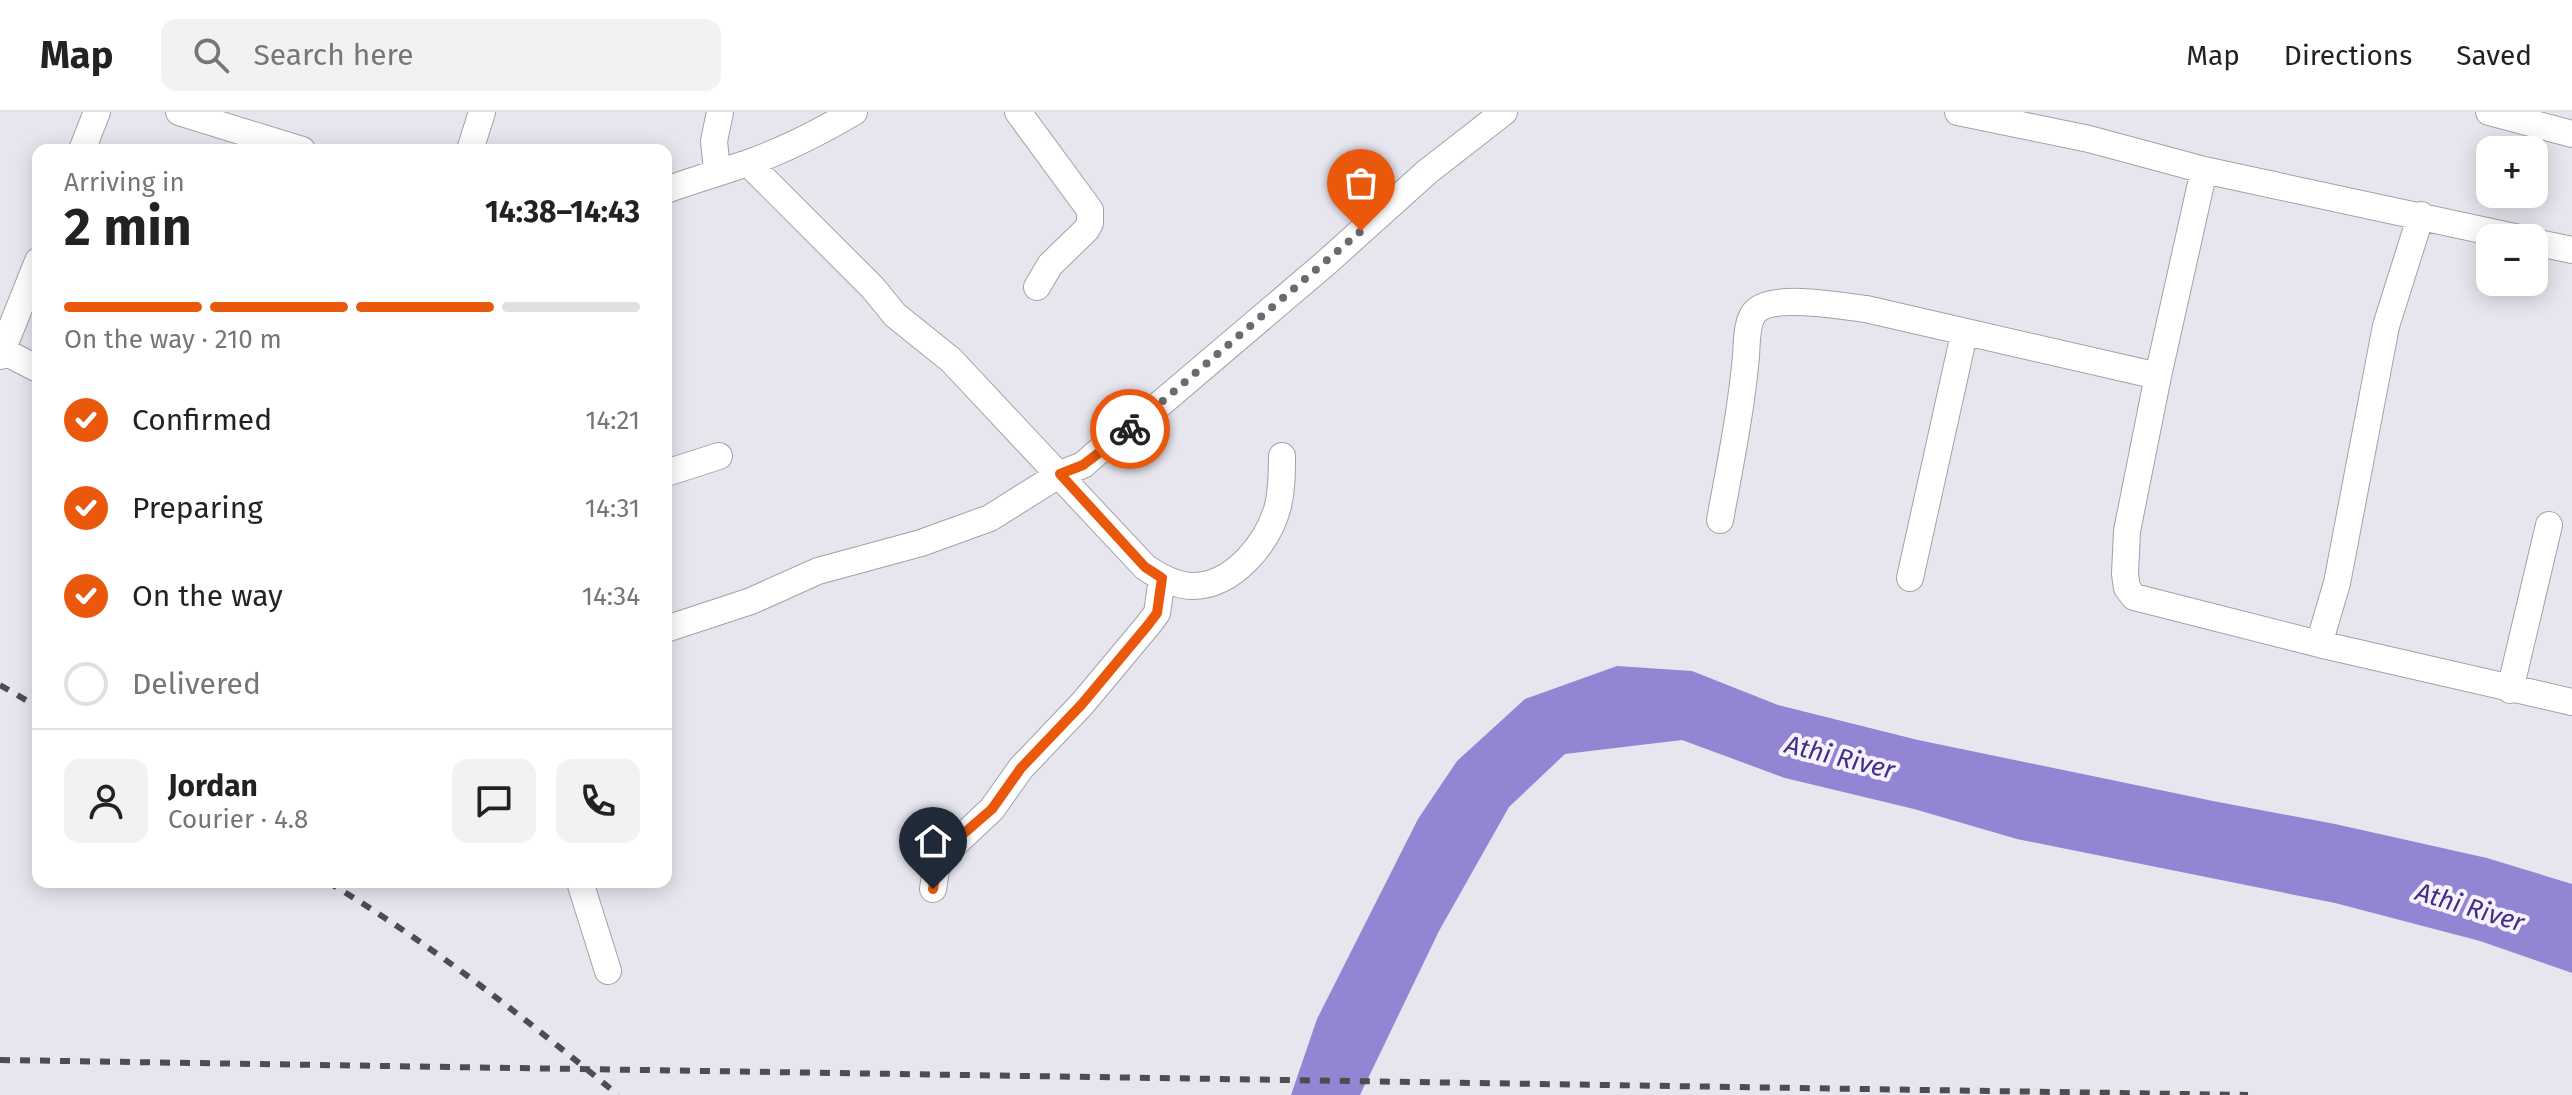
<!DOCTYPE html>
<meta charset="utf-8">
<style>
:root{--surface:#fff;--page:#f2f2f2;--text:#222;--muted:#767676;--line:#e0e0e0;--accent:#ea580c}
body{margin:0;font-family:"Fira Sans",sans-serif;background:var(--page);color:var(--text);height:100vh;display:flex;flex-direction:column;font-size:30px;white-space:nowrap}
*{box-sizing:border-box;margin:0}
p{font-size:26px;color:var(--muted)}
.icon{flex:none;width:44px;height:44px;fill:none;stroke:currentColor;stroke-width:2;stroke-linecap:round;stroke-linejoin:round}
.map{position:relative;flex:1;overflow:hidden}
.side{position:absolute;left:32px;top:32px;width:640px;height:744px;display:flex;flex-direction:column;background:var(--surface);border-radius:16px;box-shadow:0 4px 20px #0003}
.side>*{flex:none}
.buttons{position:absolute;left:2476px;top:24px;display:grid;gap:16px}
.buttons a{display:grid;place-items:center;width:72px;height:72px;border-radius:16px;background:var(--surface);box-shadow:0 4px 20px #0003;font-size:40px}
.pin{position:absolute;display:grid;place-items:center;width:68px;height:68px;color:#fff;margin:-82px -34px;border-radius:50% 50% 50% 0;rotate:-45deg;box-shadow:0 0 8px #0007}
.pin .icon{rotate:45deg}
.courier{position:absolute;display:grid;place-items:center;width:80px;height:80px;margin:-40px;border:6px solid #ea580c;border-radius:50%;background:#fff;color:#222;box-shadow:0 2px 10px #0007}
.headline em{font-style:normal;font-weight:700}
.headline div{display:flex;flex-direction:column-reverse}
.headline{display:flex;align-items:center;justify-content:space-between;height:136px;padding:0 32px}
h1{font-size:52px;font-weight:700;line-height:60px}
.bar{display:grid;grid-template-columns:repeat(4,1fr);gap:12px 8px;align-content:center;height:96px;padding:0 32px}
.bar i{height:10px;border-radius:6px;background:var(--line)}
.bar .on{background:var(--accent)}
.bar p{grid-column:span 4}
.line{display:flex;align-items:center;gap:20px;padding:0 32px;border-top:2px solid var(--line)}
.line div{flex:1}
.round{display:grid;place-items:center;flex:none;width:84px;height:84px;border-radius:16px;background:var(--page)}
ol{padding:0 32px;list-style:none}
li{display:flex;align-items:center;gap:24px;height:88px}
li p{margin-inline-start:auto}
li .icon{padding:8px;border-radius:50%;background:var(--accent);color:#fff;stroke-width:4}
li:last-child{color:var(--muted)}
li i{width:44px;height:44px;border:4px solid var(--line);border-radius:50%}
header{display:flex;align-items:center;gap:48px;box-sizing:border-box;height:112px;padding:0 40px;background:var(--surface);border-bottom:2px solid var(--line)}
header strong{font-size:38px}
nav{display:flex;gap:44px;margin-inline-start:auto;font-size:28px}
.search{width:560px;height:72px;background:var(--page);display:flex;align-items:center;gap:20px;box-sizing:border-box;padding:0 28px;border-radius:16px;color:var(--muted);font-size:30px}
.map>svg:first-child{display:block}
.water{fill:#9385d3}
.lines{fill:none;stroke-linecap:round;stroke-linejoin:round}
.minor-casing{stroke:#a2a1aa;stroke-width:28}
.minor{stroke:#fff;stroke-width:26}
.rail{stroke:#4d4d51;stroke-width:6;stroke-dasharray:10 10;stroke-linecap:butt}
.done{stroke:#6b6a70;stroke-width:8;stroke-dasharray:0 14.4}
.route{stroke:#ea580c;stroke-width:10}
.labels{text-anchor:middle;stroke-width:8;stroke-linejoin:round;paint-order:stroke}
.water-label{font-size:26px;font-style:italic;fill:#462c87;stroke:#f4f3fd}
</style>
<header>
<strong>Map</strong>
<div class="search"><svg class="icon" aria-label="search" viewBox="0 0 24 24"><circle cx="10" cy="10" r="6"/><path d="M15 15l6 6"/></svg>Search here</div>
<nav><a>Map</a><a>Directions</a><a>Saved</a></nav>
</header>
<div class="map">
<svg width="2572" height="983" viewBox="0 0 2572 983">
<rect width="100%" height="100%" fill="#e7e6ef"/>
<path class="water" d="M1617,554l75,5 86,34 140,35 295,61 122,23 152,34 85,26v89l-92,-32 -145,-38 -318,-64 -103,-30 -129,-31 -103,-38 -117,14 -56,53 -70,124 -79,164h-69l26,-76 101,-200 39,-58 68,-62z"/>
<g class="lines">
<g class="minor-casing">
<path id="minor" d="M179,0l123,38
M1018,0l72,98v13l-4,7 -36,35 -13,22
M1958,0l131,27 115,31 315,68
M2489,0l83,22
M82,38l15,-38
M470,38l12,-38
M748,51l125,125 22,27 56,45 194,207c13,9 29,18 46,19 42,1 77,-43 87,-80 4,-17 4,-33 4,-50
M717,59l-3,-30 6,-29
M666,78c27,-10 55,-18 82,-27 37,-13 72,-31 106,-51
M2534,130l38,8
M3,239l35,18
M0,244l38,-95
M2158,264l-31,155 -2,43 2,14 7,9 185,47 253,58
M666,361l53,-17
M1720,408c10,-55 21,-108 26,-164 1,-13 0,-37 11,-46 20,-16 84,-4 109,-1l292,67 46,-206
M1910,466l54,-244
M666,517l85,-28 67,-30 103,-28 69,-25 70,-44 23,-9 24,-21 26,-17 194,-165 100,-90 77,-60
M2319,532l18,-61 49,-257 35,-111
M2510,578l39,-165
M580,770l28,89
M933,777l3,-19 7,-15 49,-46 29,-41 61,-64 66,-79 9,-12 5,-35"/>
</g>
<use href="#minor" class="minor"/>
<path class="rail" d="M0,573l38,22
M328,770c103,62 197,136 290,213
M0,948l2248,35"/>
</g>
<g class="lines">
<path class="done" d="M1130,317l231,-198"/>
<path class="route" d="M933,777l3,-19 7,-15 12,-14 37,-32 29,-41 61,-64 66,-79 9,-12 5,-35 -17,-11 -85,-93 23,-9 47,-36"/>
</g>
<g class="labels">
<g class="water-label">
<text transform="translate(1840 645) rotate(14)" y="9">Athi River</text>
<text transform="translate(2470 795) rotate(17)" y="9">Athi River</text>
</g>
</g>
</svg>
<div class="buttons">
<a>+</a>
<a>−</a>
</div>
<div class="pin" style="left:1361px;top:119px;background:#ea580c"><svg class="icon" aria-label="bag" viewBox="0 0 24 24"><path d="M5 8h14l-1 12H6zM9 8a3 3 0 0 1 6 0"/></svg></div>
<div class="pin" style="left:933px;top:777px;background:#1f2937"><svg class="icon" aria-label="home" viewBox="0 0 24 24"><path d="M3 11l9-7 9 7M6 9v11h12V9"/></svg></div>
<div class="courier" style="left:1130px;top:317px"><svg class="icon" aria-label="bike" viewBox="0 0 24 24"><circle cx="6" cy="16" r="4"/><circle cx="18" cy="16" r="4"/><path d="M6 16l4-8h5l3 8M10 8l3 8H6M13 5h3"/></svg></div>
<section class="side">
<div class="headline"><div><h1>2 min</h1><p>Arriving in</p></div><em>14:38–14:43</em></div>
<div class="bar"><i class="on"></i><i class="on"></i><i class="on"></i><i></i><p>On the way · 210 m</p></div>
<ol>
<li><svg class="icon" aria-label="check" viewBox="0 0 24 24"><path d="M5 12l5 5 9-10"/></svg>Confirmed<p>14:21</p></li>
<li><svg class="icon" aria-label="check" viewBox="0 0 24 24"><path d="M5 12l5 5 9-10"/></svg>Preparing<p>14:31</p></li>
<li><svg class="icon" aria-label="check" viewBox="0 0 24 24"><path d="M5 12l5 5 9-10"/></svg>On the way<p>14:34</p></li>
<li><i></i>Delivered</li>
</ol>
<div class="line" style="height:144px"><a class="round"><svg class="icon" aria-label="person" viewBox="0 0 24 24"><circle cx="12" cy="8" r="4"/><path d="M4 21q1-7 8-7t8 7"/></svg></a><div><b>Jordan</b><p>Courier · 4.8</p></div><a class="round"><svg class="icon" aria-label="chat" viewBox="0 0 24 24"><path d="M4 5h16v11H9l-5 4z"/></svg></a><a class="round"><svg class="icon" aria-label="phone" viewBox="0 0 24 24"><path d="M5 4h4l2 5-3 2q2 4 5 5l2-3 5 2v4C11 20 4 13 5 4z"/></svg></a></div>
</section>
</div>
